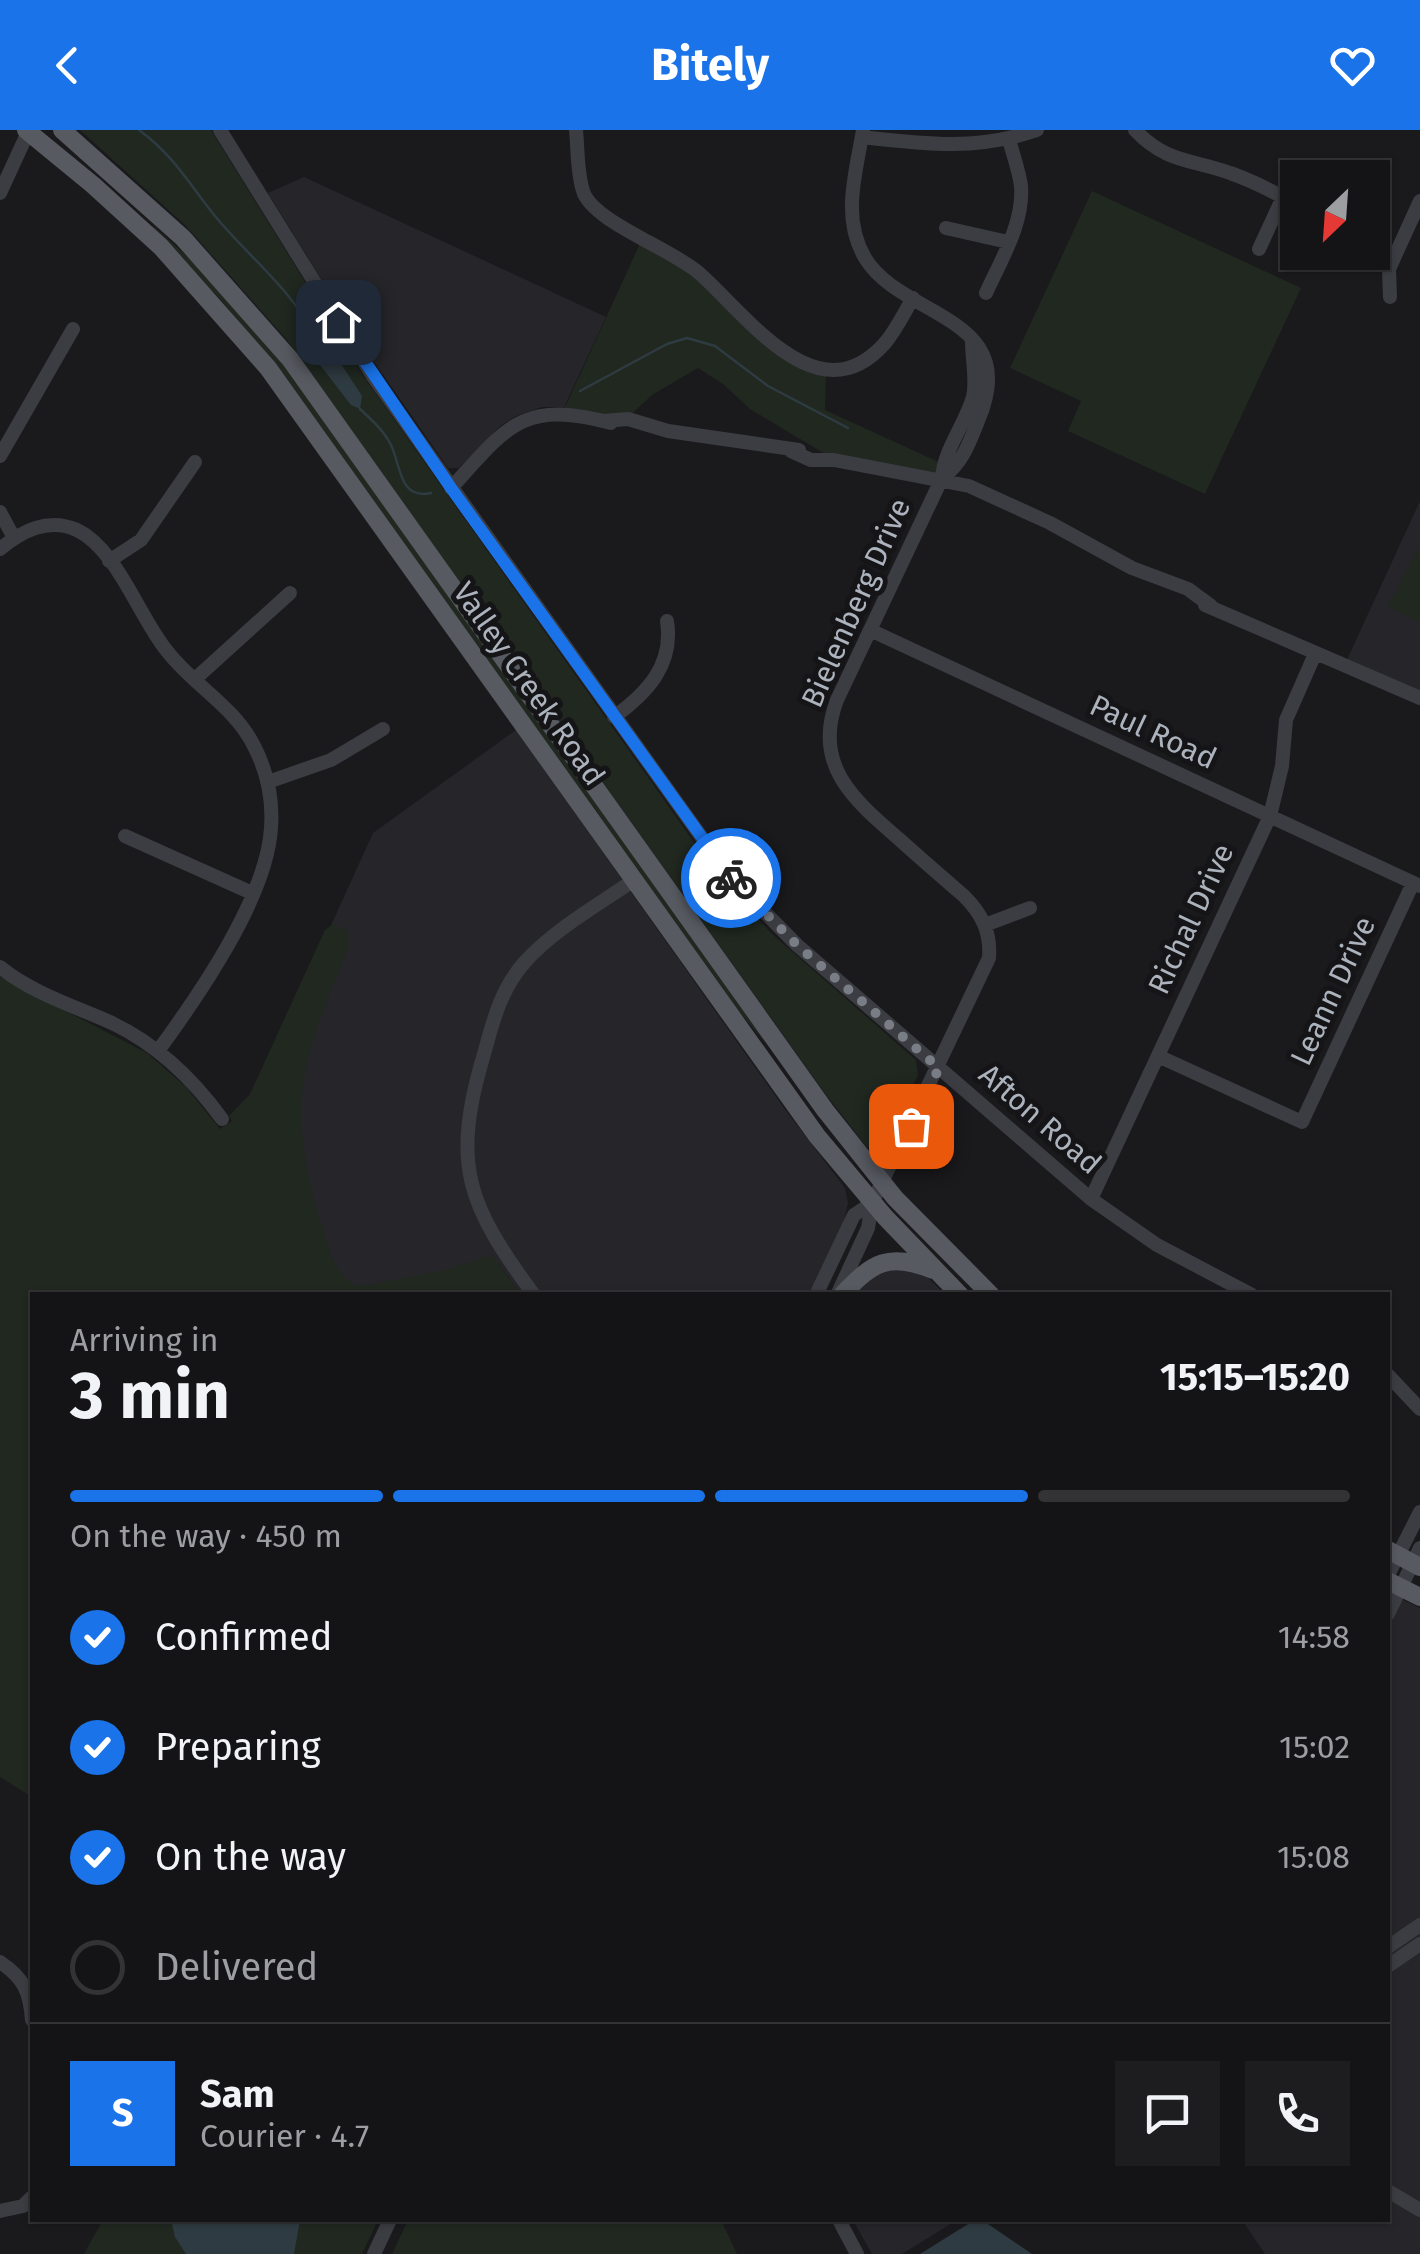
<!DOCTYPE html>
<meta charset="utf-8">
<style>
:root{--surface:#141416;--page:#1d1d1f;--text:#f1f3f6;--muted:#9d9ea1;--line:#333335;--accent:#1a73e8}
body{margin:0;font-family:"Fira Sans",sans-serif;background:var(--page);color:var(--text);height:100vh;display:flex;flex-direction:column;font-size:38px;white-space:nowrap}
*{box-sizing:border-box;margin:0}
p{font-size:32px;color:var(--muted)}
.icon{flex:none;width:55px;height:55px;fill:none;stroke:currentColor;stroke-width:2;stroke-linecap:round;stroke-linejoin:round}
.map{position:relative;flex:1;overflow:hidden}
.details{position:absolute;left:30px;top:1162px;width:1360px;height:930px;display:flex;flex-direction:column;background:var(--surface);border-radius:0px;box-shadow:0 2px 8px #0004,0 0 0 2px var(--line)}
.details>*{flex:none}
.needle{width:65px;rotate:205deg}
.buttons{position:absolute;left:1280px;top:30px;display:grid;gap:20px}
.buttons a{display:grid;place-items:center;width:110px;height:110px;border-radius:0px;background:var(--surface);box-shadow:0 2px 8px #0004,0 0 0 2px var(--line);font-size:50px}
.pin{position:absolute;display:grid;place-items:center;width:85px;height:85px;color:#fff;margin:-42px;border-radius:20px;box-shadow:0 5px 15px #0006}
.courier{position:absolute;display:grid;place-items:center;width:100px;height:100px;margin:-50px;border:8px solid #1a73e8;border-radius:50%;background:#fff;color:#222;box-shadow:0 2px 12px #0007}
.head em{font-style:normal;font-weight:700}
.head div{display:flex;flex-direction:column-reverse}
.head{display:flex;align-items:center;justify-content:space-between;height:170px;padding:0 40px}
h1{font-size:65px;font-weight:700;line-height:75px}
.bar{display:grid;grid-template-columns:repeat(4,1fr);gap:15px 10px;align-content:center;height:120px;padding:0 40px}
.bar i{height:12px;border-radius:8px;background:var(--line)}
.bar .selected{background:var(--accent)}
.bar p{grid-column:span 4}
.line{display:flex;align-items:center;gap:25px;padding:0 40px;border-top:2px solid var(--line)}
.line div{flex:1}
.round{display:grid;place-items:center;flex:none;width:105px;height:105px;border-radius:0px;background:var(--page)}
ol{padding:0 40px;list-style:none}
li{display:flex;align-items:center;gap:30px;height:110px}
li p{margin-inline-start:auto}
li .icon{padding:10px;border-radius:50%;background:var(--accent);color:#fff;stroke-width:4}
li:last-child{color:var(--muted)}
li i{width:55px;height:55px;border:5px solid var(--line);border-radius:50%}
header{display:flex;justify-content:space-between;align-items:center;height:130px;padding:0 40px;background:var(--accent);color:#fff;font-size:45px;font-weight:700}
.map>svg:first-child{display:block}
.built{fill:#26262a}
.green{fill:#202820}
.water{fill:#2f3b42}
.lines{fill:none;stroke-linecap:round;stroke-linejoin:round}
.stream{stroke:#2f3b42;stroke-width:2.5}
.minor{stroke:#3b3d42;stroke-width:14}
.major{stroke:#575a61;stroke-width:18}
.done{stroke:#797d85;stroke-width:10;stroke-dasharray:0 18}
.route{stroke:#1a73e8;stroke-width:12}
.labels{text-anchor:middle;stroke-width:10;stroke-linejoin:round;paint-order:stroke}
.street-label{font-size:30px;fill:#acb3bd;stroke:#151518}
</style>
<header><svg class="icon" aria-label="back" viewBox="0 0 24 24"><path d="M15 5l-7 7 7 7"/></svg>Bitely<svg class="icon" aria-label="heart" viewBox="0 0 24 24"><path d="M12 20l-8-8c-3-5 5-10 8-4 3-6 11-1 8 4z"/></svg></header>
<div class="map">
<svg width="1420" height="2124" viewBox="0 0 1420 2124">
<rect width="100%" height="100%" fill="#1a1a1d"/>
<path class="built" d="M304,47l302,140 -41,88 3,2h-26l-26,9 -16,10 -41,42h-11l-91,-131 -89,-144z
M1420,371v197l-75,-34z
M516,600l268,378 61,80 3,15 -4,18 -35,74h-288l-23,-32 -152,30 -100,-181 127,-279z
M898,1135l28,11 20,19h-92l7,-13z
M1388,1463l32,15v646h-155l-23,-34h146z
M853,2090h104l-55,34h-30z"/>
<path class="green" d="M80,0h131l153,247 349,492 58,64 145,127 2,15 -35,70 -10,4 -7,-3 -42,-54 -537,-752 -102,-115z
M1092,61l209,97 -96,206 -137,-63 13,-30 -71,-33z
M153,96l59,52 87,106 488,684 -58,-68 -435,-611 -72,-88 -71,-73z
M643,107l36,19 102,95 45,18 -1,41 118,54 -1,14 -105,-17 -87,-52 -27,-25 -25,-16 -46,27 -26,24 -64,-5z
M1420,415v73l-2,4 -30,-15z
M333,794l14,7 2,15c-49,119 -65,159 -25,287 6,19 14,50 37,53l85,-16 46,-15 29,40h-489v502l-32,-20v-800l147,76 39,34 34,42 12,-8 -3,-5 21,-22 75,-164z
M103,2090h275l-16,34h-278z
M408,2090h313l16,34h-345z"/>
<path class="water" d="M322,205l40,61 -2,13 -9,-4 -45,-58 3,-10z
M171,2090h129l-6,34h-108l-11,-17z
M973,2091l15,3 44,30h-112z"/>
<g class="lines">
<path class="stream" d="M139,0c37,27 53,59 81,92 33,38 72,69 94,113
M580,261l87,-47 20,-6 28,8 53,40 80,42
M360,279c12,11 24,22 31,36 10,21 8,55 40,48"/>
<path class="minor" d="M220,0l154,248 356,499 67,68 294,254 66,46 95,50
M576,0c2,20 1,42 7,61 9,30 87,57 116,82 47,41 119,146 186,70 11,-13 19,-30 28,-45
M863,0c-7,43 -22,87 2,128 37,61 159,57 113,163 -9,23 -16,43 -36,57
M1135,0c31,33 56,29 95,43 18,6 36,15 53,24l-24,52
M862,7c62,7 115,14 175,-7
M0,63l29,-63
M946,98l62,14
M986,163c15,-33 38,-70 35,-107 -2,-16 -8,-31 -12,-47
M1390,167l-1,-28 31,-68
M603,291l25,-2 40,12 131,19
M791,321l20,9h23l135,26 81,37 82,45 56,21 23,17
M0,326l73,-127
M451,358c56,-61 71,-89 160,-65
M0,382l14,26
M0,419c22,-18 48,-32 77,-19 40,19 62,87 90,121 27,35 67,55 87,95 13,25 19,54 17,82 -4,69 -72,167 -113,223
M109,431l32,-21 54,-78
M1205,475l215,93
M870,500l550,256
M195,549l95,-86
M614,587c33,-24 60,-52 53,-96
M268,652l63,-22 52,-31
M125,706l127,57
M985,795l45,-17
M0,837c32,26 74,39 112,56 46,22 81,56 110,96
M1158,926l144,66 111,-239
M1091,1069l179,-383 12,-50 4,-46 29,-66
M838,1163l30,-65 4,-25 117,-245c2,-26 -7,-44 -25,-62 -22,-19 -44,-38 -65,-57 -45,-39 -87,-74 -62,-139l105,-222c2,-29 23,-53 31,-81 4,-18 -1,-36 -1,-55
M534,1165c-67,-91 -83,-130 -50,-241 9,-33 17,-65 40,-91 29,-33 74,-58 110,-83
M816,1165l38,-80 18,-12
M1388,1245l32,34
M1388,1445l32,-63
M1388,1484l32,-66
M1388,1817l32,-22
M0,1832c24,16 30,30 32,58
M1388,1836l32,-22
M1388,2061l32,19
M0,2081l23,-5 9,-9
M839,2090l18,34
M374,2124l16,-34"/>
<path class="major" d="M26,0l67,55 68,62 107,121 549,768 68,81 75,78
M62,0l121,108 107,121 535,751 70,88 96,97
M842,1165c31,-33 46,-43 91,-25
M1388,1420l32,17
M1388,1451l32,16"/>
</g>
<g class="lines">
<path class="done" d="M731,748l66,67 142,123 -28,58"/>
<path class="route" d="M338,192l113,166 280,390"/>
</g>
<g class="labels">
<g class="street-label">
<text transform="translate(856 473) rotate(-66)" y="10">Bielenberg Drive</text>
<text transform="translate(529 554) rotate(55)" y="10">Valley Creek Road</text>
<text transform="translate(1153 602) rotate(25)" y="10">Paul Road</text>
<text transform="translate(1191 789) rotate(-65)" y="10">Richal Drive</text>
<text transform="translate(1333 861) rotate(-65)" y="10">Leann Drive</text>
<text transform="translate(1040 989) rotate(41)" y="10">Afton Road</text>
</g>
</g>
</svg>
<div class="buttons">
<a><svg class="needle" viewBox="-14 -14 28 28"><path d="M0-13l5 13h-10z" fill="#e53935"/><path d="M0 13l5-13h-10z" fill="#9d9ea1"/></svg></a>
</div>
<div class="pin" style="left:911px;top:996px;background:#ea580c"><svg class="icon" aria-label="bag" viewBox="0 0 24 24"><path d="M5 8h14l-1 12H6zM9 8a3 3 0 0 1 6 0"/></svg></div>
<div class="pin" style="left:338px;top:192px;background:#1f2937"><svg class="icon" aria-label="home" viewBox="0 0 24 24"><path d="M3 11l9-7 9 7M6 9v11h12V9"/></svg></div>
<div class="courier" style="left:731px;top:748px"><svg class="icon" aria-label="bike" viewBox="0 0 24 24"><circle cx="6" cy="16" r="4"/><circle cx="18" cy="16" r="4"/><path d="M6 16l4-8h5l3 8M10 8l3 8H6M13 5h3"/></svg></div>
<section class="details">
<div class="head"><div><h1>3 min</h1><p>Arriving in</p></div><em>15:15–15:20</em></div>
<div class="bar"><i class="selected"></i><i class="selected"></i><i class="selected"></i><i></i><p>On the way · 450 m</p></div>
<ol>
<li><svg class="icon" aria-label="check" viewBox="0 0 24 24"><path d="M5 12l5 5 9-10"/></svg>Confirmed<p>14:58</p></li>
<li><svg class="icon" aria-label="check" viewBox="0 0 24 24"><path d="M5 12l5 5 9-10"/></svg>Preparing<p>15:02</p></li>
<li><svg class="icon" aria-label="check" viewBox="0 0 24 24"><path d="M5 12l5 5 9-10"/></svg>On the way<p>15:08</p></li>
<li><i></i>Delivered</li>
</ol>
<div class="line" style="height:180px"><b class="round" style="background:var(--accent);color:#fff">S</b><div><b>Sam</b><p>Courier · 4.7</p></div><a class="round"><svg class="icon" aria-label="chat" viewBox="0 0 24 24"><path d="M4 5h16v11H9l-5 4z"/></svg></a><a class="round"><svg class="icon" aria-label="phone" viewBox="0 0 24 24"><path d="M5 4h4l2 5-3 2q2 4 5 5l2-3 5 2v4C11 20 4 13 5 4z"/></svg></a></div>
</section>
</div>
